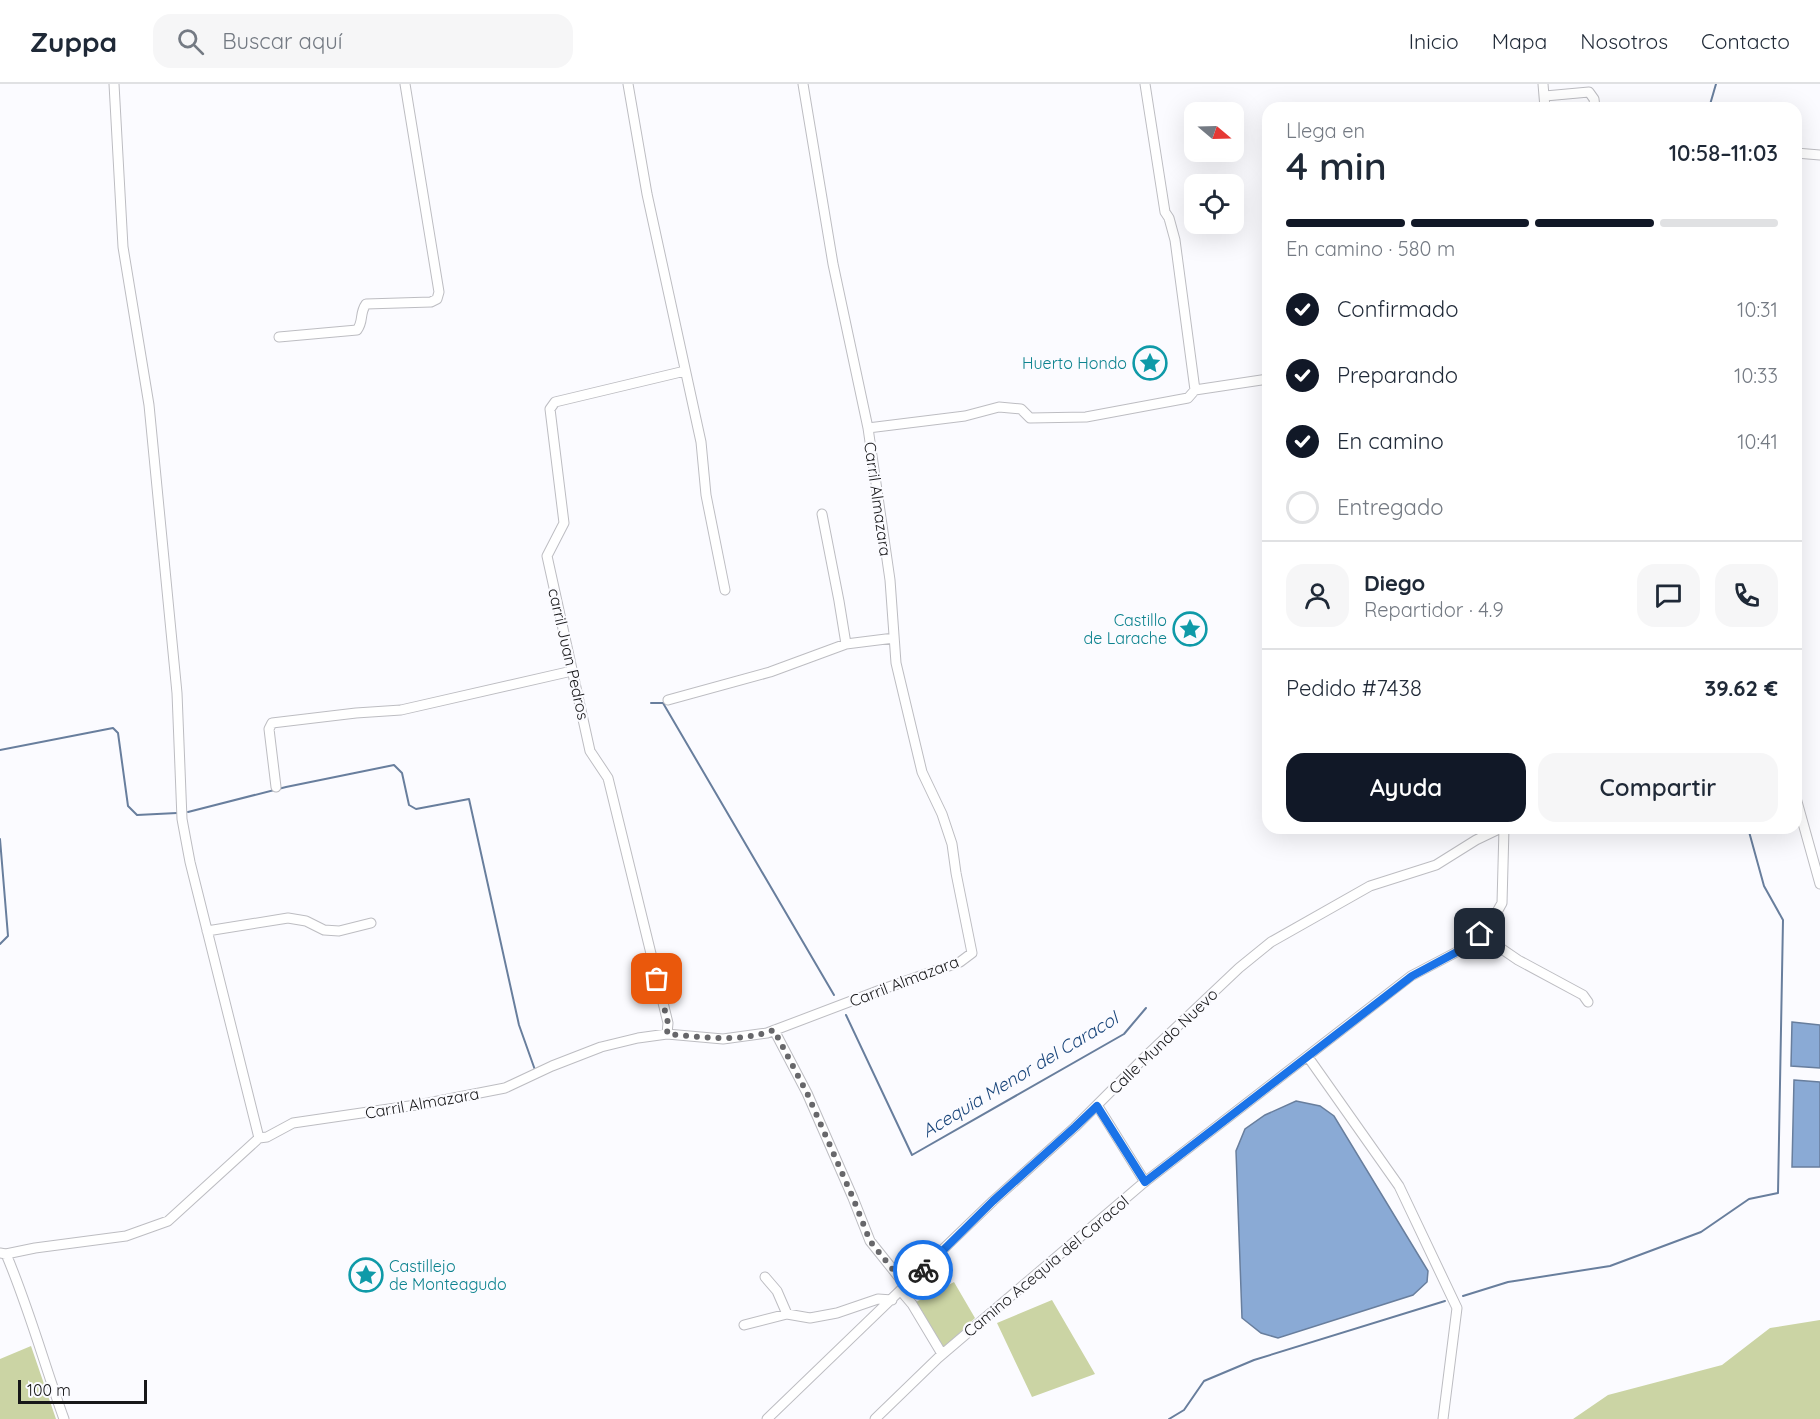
<!DOCTYPE html>
<html lang="es">
<meta charset="utf-8">
<style>
:root{--surface:#fff;--page:#f6f6f7;--text:#1f2937;--muted:#747a83;--line:#e0e1e3;--accent:#111827}
body{margin:0;font-family:Quicksand,sans-serif;background:var(--page);color:var(--text);height:100vh;display:flex;flex-direction:column;font-size:22px;white-space:nowrap}
*{box-sizing:border-box;margin:0}
p{font-size:20px;color:var(--muted)}
.icon{flex:none;width:33px;height:33px;fill:none;stroke:currentColor;stroke-width:2;stroke-linecap:round;stroke-linejoin:round}
.map{position:relative;flex:1;overflow:hidden}
.side{position:absolute;left:1262px;top:18px;width:540px;height:732px;display:flex;flex-direction:column;background:var(--surface);border-radius:18px;box-shadow:0 6px 24px #0002}
.side>*{flex:none}
.needle{width:39px;rotate:109deg}
.buttons{position:absolute;left:1184px;top:18px;display:grid;gap:12px}
.buttons a{display:grid;place-items:center;width:60px;height:60px;border-radius:12px;background:var(--surface);box-shadow:0 6px 24px #0002;font-size:30px}
.scale{position:absolute;left:18px;bottom:15px;width:129px;box-sizing:border-box;padding-left:6px;border:3px solid #171719;border-top:0;font-size:16px;line-height:21px;white-space:nowrap;color:#171719;-webkit-text-stroke:4px #fbfbff;paint-order:stroke}
.pin{position:absolute;display:grid;place-items:center;width:51px;height:51px;color:#fff;margin:-26px;border-radius:12px;box-shadow:0 3px 9px #0006}
.courier{position:absolute;display:grid;place-items:center;width:60px;height:60px;margin:-30px;border:4px solid #1a73e8;border-radius:50%;background:#fff;color:#222;box-shadow:0 2px 8px #0007}
.overview em{font-style:normal;font-weight:600}
.overview div{display:flex;flex-direction:column-reverse}
.overview{display:flex;align-items:center;justify-content:space-between;height:102px;padding:0 24px}
h1{font-size:39px;font-weight:600;line-height:45px}
.bar{display:grid;grid-template-columns:repeat(4,1fr);gap:9px 6px;align-content:center;height:72px;padding:0 24px}
.bar i{height:8px;border-radius:4px;background:var(--line)}
.bar .current{background:var(--accent)}
.bar p{grid-column:span 4}
.line{display:flex;align-items:center;gap:15px;padding:0 24px;border-top:2px solid var(--line)}
.line div{flex:1}
.round{display:grid;place-items:center;flex:none;width:63px;height:63px;border-radius:18px;background:var(--page)}
ol{padding:0 24px;list-style:none}
li{display:flex;align-items:center;gap:18px;height:66px}
li p{margin-inline-start:auto}
li .icon{padding:6px;border-radius:50%;background:var(--accent);color:#fff;stroke-width:4}
li:last-child{color:var(--muted)}
li i{width:33px;height:33px;border:3px solid var(--line);border-radius:50%}
.primary-button{display:flex;gap:12px;margin-top:auto;padding:12px 24px}
.primary-button a{flex:1;height:69px;border-radius:18px;background:var(--accent);color:#fff;font-size:24px;font-weight:600;line-height:69px;text-align:center}
.primary-button a+a{background:var(--page);color:var(--text)}
header{display:flex;align-items:center;gap:36px;box-sizing:border-box;height:84px;padding:0 30px;background:var(--surface);border-bottom:2px solid var(--line)}
header strong{font-size:28px}
nav{display:flex;gap:33px;margin-inline-start:auto;font-size:21px}
.search{width:420px;height:54px;background:var(--page);display:flex;align-items:center;gap:15px;box-sizing:border-box;padding:0 21px;border-radius:18px;color:var(--muted);font-size:22px}
.map>svg:first-child{display:block}
.green{fill:#cbd4a4}
.water{fill:#8aaad5;stroke:#687e9d;stroke-width:1.5}
.lines{fill:none;stroke-linecap:round;stroke-linejoin:round}
.stream{stroke:#687e9d;stroke-width:2}
.minor-casing{stroke:#bdbdc2;stroke-width:11}
.minor{stroke:#fff;stroke-width:9}
.done{stroke:#67676a;stroke-width:6;stroke-dasharray:0 10.8}
.route{stroke:#1a73e8;stroke-width:8}
.labels{text-anchor:middle;stroke-width:4.5;stroke-linejoin:round;paint-order:stroke}
.culture-label{font-size:16px;fill:#0d838f;stroke:#fbfbff;text-anchor:end}
.street-label{font-size:16px;fill:#171719;stroke:#fbfbff}
.water-label{font-size:18px;font-style:italic;fill:#1a467b;stroke:#fbfbff}
</style>
<header>
<strong>Zuppa</strong>
<div class="search"><svg class="icon" aria-label="search" viewBox="0 0 24 24"><circle cx="10" cy="10" r="6"/><path d="M15 15l6 6"/></svg>Buscar aquí</div>
<nav><a>Inicio</a><a>Mapa</a><a>Nosotros</a><a>Contacto</a></nav>
</header>
<div class="map">
<svg width="1820" height="1335" viewBox="0 0 1820 1335">
<rect width="100%" height="100%" fill="#fbfbff"/>
<path class="green" d="M954,1198l21,36 -33,32 -28,-47z
M1052,1216l43,74 -63,23 -35,-74z
M1820,1236v99h-247l35,-24 114,-30 48,-37z
M31,1262l25,73h-56v-60z"/>
<path class="water" d="M1792,938l28,3v43l-29,-2z
M1794,996l26,2v85h-28z
M1296,1017l24,5 14,10 94,155 -1,11 -14,13 -135,43 -17,-5 -19,-15 -6,-167 9,-22 20,-14z"/>
<g class="lines">
<path class="stream" d="M1709,24l7,-24
M651,619h12l171,292
M0,666l113,-22 5,5 10,73 9,9 40,-2
M188,728l98,-25 108,-22 8,8 7,32 7,4 53,-10 50,226 16,45
M0,755l8,97 -8,8
M846,931l66,140 212,-121 22,-26
M1463,1212l45,-14 102,-16 91,-34 48,-33 29,-6 5,-273 -19,-34 -16,-58
M1169,1335l15,-9 20,-29 50,-21 191,-59"/>
<g class="minor-casing">
<path id="minor" d="M114,0l9,163 26,158 28,288 5,126 8,43 69,276
M628,0l19,110 54,248 5,53 19,95
M1145,0l20,128 4,6 6,22 20,150
M1543,0l2,24
M1545,12l44,-4 5,7 1,9
M1796,69l24,2
M279,253l78,-7c7,-9 2,-16 9,-26l65,-2 6,-3 2,-7 -34,-208
M868,344l97,-12 34,-9 22,2 9,9 56,-1 102,-19 7,-8 73,-11
M822,430l17,87 7,43
M1796,533v5
M668,616l102,-28 76,-28 48,-6
M276,703l-7,-58 3,-6 84,-10 45,-3 171,-39
M1796,714l24,86
M207,847l81,-13 18,3 18,9 15,1 32,-8
M1480,850l38,26 65,35 5,7
M774,946l33,63 46,105 17,43 36,45
M667,950l1,-11 -60,-245 -18,-27 -43,-195 17,-33 -14,-114 5,-7 130,-31
M1308,973l91,129 58,122 -14,111
M1097,1021l48,77
M0,1169l6,1 29,-6 91,-12 42,-15 91,-83 8,-1 26,-14 130,-19 82,-16 47,-22 49,-19 37,-9 29,-4 56,5 44,-6 116,-44 77,-27 12,-9 -16,-80 -4,-29 -10,-30 -20,-42 -26,-109 -6,-83 -22,-152 -35,-164 -30,-180
M6,1170c23,54 38,110 58,165
M765,1193l12,14 10,23
M901,1207l11,13 30,50
M744,1241l43,-11 23,4 27,-5 41,-14 14,1
M767,1335l226,-218 82,-74 71,-71 93,-88 32,-26 99,-56 66,-21 40,-25 25,-12
M875,1335l63,-61 203,-173 270,-209 57,-30 21,-20 13,-23 2,-75"/>
</g>
<use href="#minor" class="minor"/>
</g>
<g class="lines">
<path class="done" d="M657,895l11,44 -1,11c35,3 73,9 107,-4l33,63 46,105 17,43 36,45 17,-16"/>
<path class="route" d="M923,1186l70,-69 82,-74 22,-21 48,76 267,-206 56,-30 12,-12"/>
</g>
<defs>
<g id="sight-ring" transform="scale(1.725)"><circle r="9.5" fill="#fbfbff" stroke="#0f9aa8" stroke-width="1.5"/><path d="M0-6L1.8-2.2L6-1.7L2.9 1.2L3.7 5.4L0 3.3L-3.7 5.4L-2.9 1.2L-6-1.7L-1.8-2.2Z" fill="#0f9aa8"/></g>
</defs>
<g fill-rule="evenodd">
<use href="#sight-ring" x="1150" y="279"/>
<use href="#sight-ring" x="1190" y="545"/>
<use href="#sight-ring" x="366" y="1191"/>
</g>
<g class="labels">
<g class="culture-label">
<text x="1127" y="285">Huerto Hondo</text>
<text x="1167" y="542">Castillo<tspan x="1167" dy="18">de Larache</tspan></text>
<text x="389" y="1188" text-anchor="start">Castillejo<tspan x="389" dy="18">de Monteagudo</tspan></text>
</g>
<g class="street-label">
<text transform="translate(878 415) rotate(82)" y="6">Carril Almazara</text>
<text transform="translate(569 570) rotate(77)" y="6">carril Juan Pedros</text>
<text transform="translate(904 897) rotate(-21)" y="6">Carril Almazara</text>
<text transform="translate(1163 957) rotate(-44)" y="6">Calle Mundo Nuevo</text>
<text transform="translate(422 1019) rotate(-10)" y="6">Carril Almazara</text>
<text transform="translate(1046 1182) rotate(-40)" y="6">Camino Acequia del Caracol</text>
</g>
<g class="water-label">
<text transform="translate(1020 991) rotate(-31)" y="6">Acequia Menor del Caracol</text>
</g>
</g>
</svg>
<div class="buttons">
<a><svg class="needle" viewBox="-14 -14 28 28"><path d="M0-13l5 13h-10z" fill="#e53935"/><path d="M0 13l5-13h-10z" fill="#747a83"/></svg></a>
<a><svg class="icon" aria-label="locate" viewBox="0 0 24 24"><circle cx="12" cy="12" r="6"/><path d="M12 2v4M12 18v4M2 12h4M18 12h4"/></svg></a>
</div>
<div class="scale">100 m</div>
<div class="pin" style="left:657px;top:895px;background:#ea580c"><svg class="icon" aria-label="bag" viewBox="0 0 24 24"><path d="M5 8h14l-1 12H6zM9 8a3 3 0 0 1 6 0"/></svg></div>
<div class="pin" style="left:1480px;top:850px;background:#1f2937"><svg class="icon" aria-label="home" viewBox="0 0 24 24"><path d="M3 11l9-7 9 7M6 9v11h12V9"/></svg></div>
<div class="courier" style="left:923px;top:1186px"><svg class="icon" aria-label="bike" viewBox="0 0 24 24"><circle cx="6" cy="16" r="4"/><circle cx="18" cy="16" r="4"/><path d="M6 16l4-8h5l3 8M10 8l3 8H6M13 5h3"/></svg></div>
<section class="side">
<div class="overview"><div><h1>4 min</h1><p>Llega en</p></div><em>10:58–11:03</em></div>
<div class="bar"><i class="current"></i><i class="current"></i><i class="current"></i><i></i><p>En camino · 580 m</p></div>
<ol>
<li><svg class="icon" aria-label="check" viewBox="0 0 24 24"><path d="M5 12l5 5 9-10"/></svg>Confirmado<p>10:31</p></li>
<li><svg class="icon" aria-label="check" viewBox="0 0 24 24"><path d="M5 12l5 5 9-10"/></svg>Preparando<p>10:33</p></li>
<li><svg class="icon" aria-label="check" viewBox="0 0 24 24"><path d="M5 12l5 5 9-10"/></svg>En camino<p>10:41</p></li>
<li><i></i>Entregado</li>
</ol>
<div class="line" style="height:108px"><a class="round"><svg class="icon" aria-label="person" viewBox="0 0 24 24"><circle cx="12" cy="8" r="4"/><path d="M4 21q1-7 8-7t8 7"/></svg></a><div><b>Diego</b><p>Repartidor · 4.9</p></div><a class="round"><svg class="icon" aria-label="chat" viewBox="0 0 24 24"><path d="M4 5h16v11H9l-5 4z"/></svg></a><a class="round"><svg class="icon" aria-label="phone" viewBox="0 0 24 24"><path d="M5 4h4l2 5-3 2q2 4 5 5l2-3 5 2v4C11 20 4 13 5 4z"/></svg></a></div>
<div class="line" style="height:78px"><div>Pedido #7438</div><b>39.62 €</b></div>
<div class="primary-button"><a>Ayuda</a><a>Compartir</a></div>
</section>
</div>
